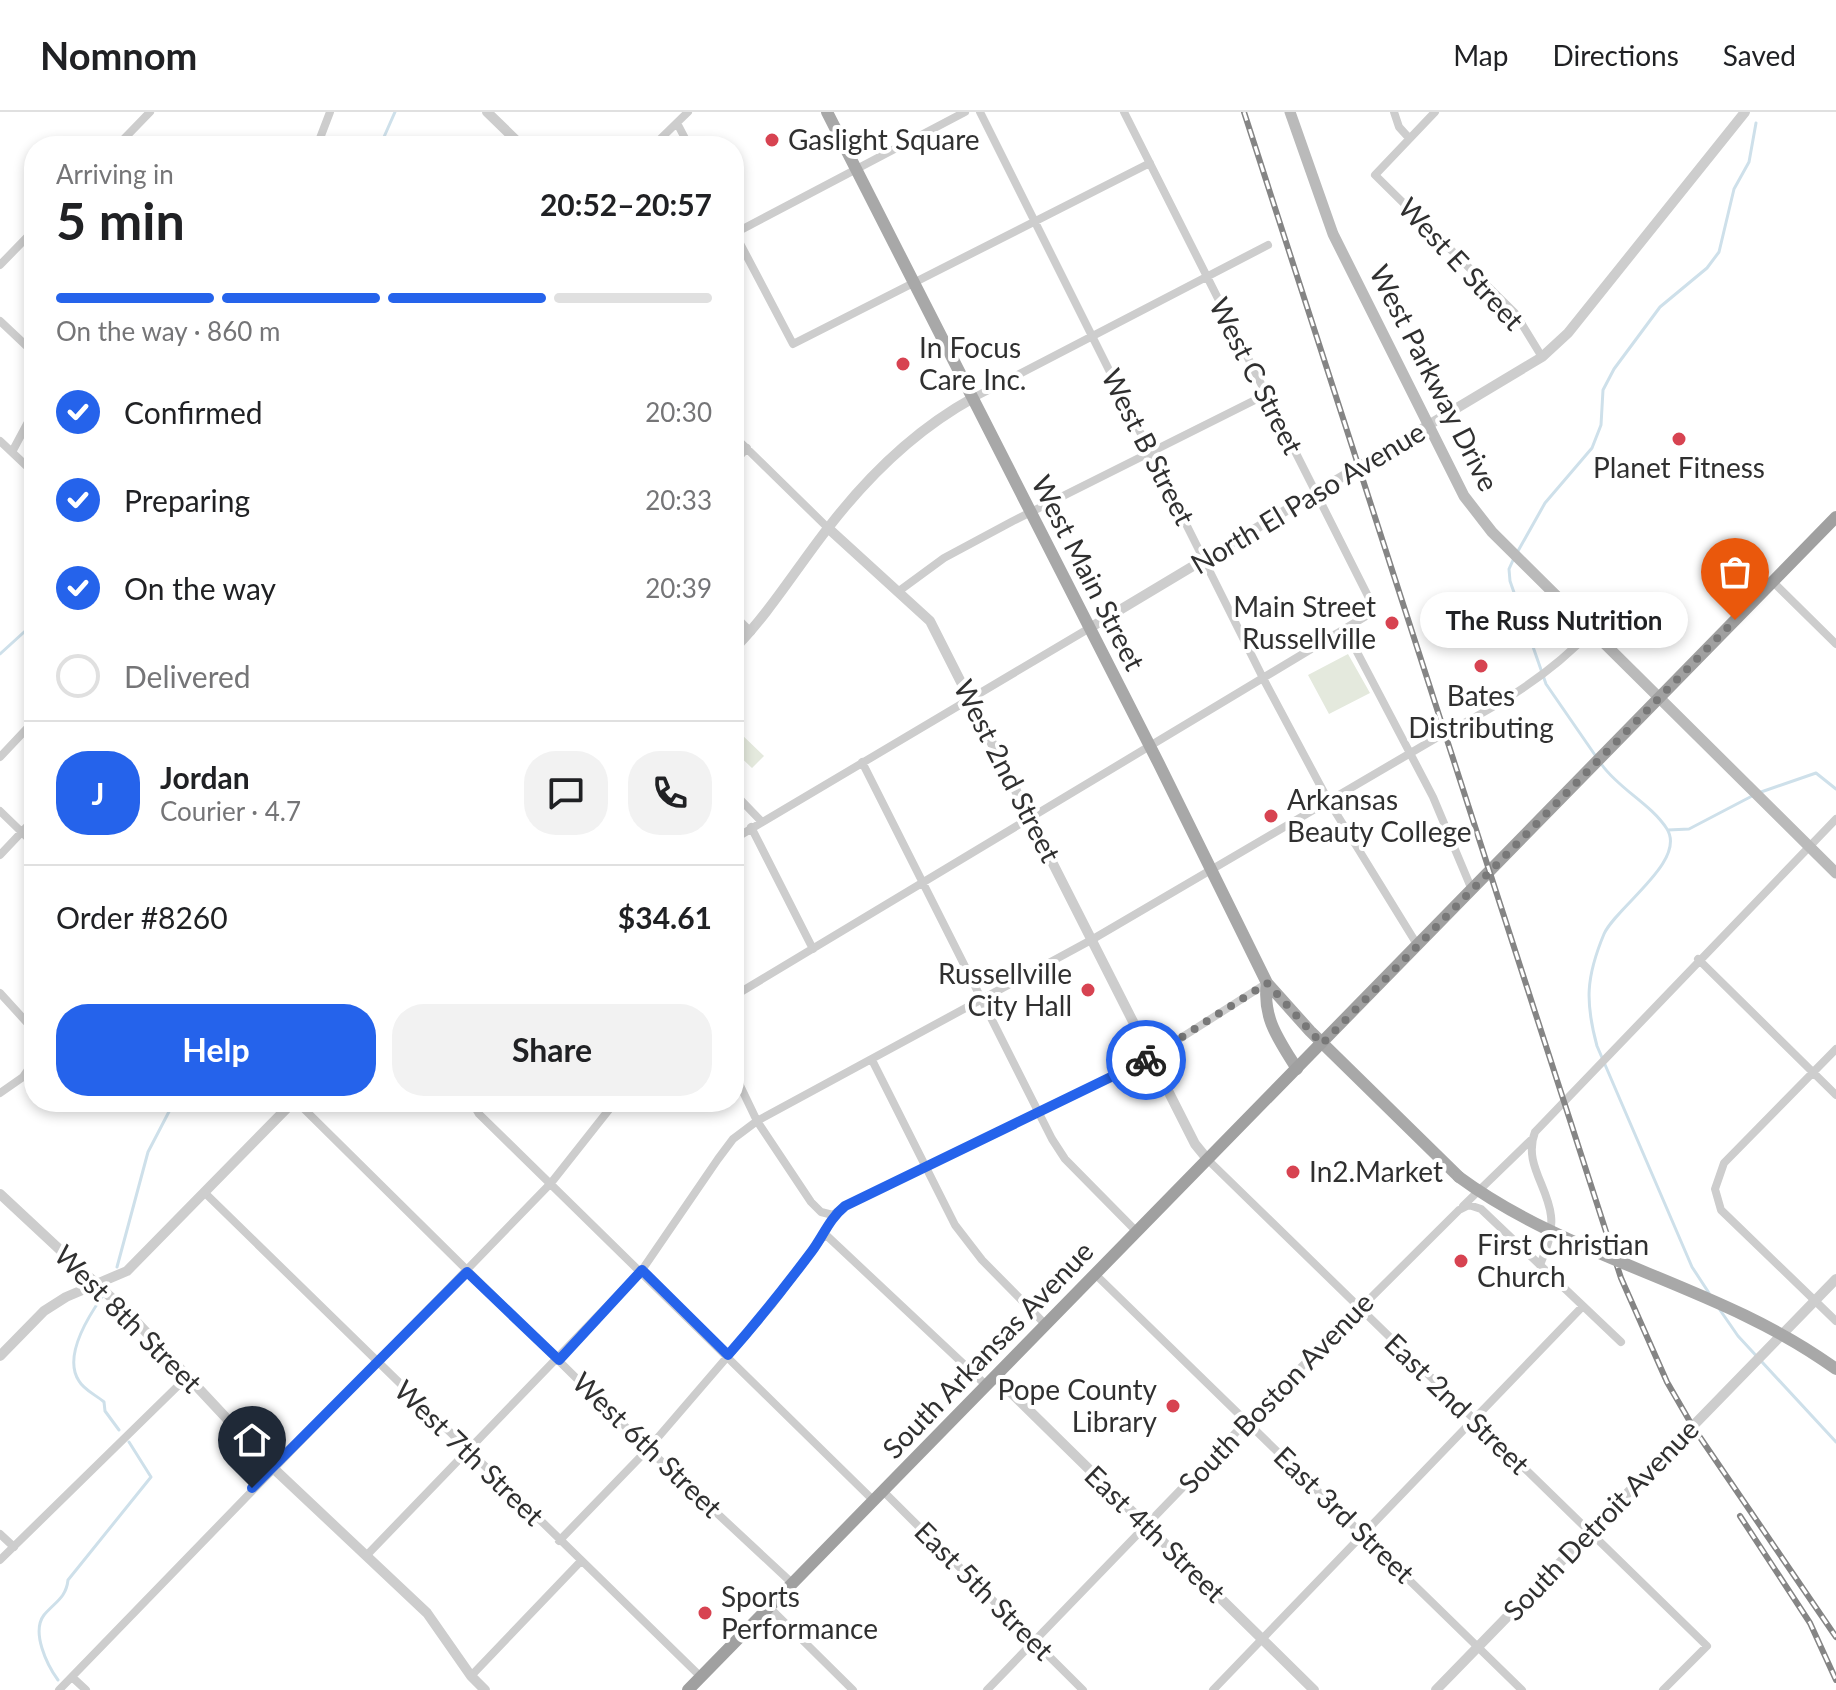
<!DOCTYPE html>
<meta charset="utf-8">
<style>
:root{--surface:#fff;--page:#f2f2f2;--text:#202124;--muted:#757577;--line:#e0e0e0;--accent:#2563eb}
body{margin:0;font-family:Lato,sans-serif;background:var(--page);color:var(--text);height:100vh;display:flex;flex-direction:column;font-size:30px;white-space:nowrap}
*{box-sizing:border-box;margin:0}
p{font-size:26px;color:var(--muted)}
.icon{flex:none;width:44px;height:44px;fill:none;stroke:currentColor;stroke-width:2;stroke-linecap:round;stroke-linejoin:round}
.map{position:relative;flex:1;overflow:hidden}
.sheet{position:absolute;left:24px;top:24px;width:720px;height:976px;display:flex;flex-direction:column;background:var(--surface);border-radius:32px;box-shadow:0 4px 12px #0003}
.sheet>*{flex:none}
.pin{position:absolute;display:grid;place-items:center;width:68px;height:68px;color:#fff;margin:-82px -34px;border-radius:50% 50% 50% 0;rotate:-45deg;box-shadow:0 0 8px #0007}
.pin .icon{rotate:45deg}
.courier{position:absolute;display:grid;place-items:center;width:80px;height:80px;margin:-40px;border:6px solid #2563eb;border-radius:50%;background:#fff;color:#222;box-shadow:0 2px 10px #0007}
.bubble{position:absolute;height:56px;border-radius:28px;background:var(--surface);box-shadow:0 4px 12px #0003;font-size:26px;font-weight:700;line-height:56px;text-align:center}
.head em{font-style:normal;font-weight:700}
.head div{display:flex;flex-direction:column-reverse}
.head{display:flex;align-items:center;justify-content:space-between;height:136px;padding:0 32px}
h1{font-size:52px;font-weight:700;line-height:60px}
.bar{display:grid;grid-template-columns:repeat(4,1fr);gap:12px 8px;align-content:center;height:96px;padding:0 32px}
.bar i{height:10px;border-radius:6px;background:var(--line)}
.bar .on{background:var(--accent)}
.bar p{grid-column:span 4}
.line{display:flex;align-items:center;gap:20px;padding:0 32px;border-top:2px solid var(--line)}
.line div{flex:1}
.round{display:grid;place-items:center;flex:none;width:84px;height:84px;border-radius:32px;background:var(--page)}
ol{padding:0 32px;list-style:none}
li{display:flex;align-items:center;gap:24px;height:88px}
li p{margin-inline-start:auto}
li .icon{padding:8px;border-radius:50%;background:var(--accent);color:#fff;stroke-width:4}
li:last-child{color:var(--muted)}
li i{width:44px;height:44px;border:4px solid var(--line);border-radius:50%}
.cta{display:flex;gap:16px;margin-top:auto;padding:16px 32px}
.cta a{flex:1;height:92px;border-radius:32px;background:var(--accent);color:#fff;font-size:32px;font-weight:700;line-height:92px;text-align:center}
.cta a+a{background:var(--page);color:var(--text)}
header{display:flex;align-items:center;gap:48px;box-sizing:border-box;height:112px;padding:0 40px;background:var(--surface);border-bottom:2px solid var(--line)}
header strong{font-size:38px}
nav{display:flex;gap:44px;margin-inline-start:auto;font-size:28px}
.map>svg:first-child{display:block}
.green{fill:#e4e9dd}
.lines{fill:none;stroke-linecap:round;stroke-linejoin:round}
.stream{stroke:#cee0ea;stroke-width:3}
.minor{stroke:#cdcdcd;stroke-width:8}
.tertiary{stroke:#cdcdcd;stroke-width:10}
.secondary{stroke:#bababa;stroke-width:11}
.primary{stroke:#a8a8a8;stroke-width:12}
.trunk{stroke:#a0a0a0;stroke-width:12}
.rail-casing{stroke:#858585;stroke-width:6}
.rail{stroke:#fff;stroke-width:3;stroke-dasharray:9;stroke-linecap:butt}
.primary-bridge{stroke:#a8a8a8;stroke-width:12}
.done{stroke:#787878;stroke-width:8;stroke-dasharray:0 14.4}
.route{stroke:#2563eb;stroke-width:10}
.poi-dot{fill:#d74351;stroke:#fff;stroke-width:3}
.labels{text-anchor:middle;stroke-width:8;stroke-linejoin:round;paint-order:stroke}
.poi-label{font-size:28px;fill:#303030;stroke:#fff;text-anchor:start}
.street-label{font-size:28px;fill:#303030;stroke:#fff}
</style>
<header>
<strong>Nomnom</strong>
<nav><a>Map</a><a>Directions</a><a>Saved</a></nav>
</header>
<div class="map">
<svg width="1836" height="1578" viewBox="0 0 1836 1578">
<rect width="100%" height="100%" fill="#fff"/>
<path class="green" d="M1348,542l22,39 -41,21 -21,-39z
M739,620l25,24 -12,12 -18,-17v-14z"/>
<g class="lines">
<path class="stream" d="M380,34l15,-34
M1518,439l27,-48 47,-55 9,-23 2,-35 11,-21 46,-62 47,-39 12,-16 15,-63 15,-27 7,-39
M1514,446l-5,11 1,12 36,103 49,71
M0,542l34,-31
M1602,653c17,24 49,39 65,64 20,32 -51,78 -63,105 -18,43 -19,68 -7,112l95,221 17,26
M1761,680l55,-19 20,16
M1668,718l21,-1 65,-34
M117,1155l31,-115 26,-50
M102,1185c-14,20 -39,60 -23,84 5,9 17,14 25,21l1,9 14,19
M1720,1198l18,26 98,106
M58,1568c-11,-15 -27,-48 -14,-65 11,-13 22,-17 24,-35l83,-103 -22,-35"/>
<path class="minor" d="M980,0l284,568 64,120 90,146
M1394,0l5,15 10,11
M1435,0l-60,63 140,138 27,44
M677,11l12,23
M117,34l33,-34
M317,34l13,-34
M653,34l35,-34
M734,120l59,112 357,-181
M735,121l230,-121
M0,153l34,-35
M0,209l34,32
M973,286l295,-153
M734,324l94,92
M0,329l34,32
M12,340l22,-41
M734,350l13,-14
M1772,469l64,63
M899,479l45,-33 69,-37 252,-126
M734,503l17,17
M1346,519l87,166 39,93
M0,645l34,-36
M862,650l190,377 13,20 72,73
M734,681l27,28
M0,699l34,33
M751,715l62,122
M734,727l354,-210
M0,743l34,-36
M1698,847l138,136
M0,881l31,34 3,8
M734,884l637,-383 -1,-13 -246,-488
M1836,937l-112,114 -9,26 6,21 115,111
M872,948l83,165 27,35 64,65
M734,961l23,48 54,81 10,10 12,3
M0,981l23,-16 11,-16
M297,990l351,347 145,135
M472,990l7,12 395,387
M1208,1048l499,486 -44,44
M205,1081l496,484
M1463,1094l68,-66
M825,1122l162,152
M1540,1153c6,-15 13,-32 11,-49 -3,-30 -28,-53 -16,-84l301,-313
M1096,1163l426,415
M884,1380l199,198
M0,1422l14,13
M559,1429l89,-92 123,-143 54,-72 8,-19 12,-9 306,-149 116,-74
M366,1444l276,-286 76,-111 15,-20 24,-18 336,-182 350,-205c55,-28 106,-58 149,-104
M0,1448l187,-183
M770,1496l83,82
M471,1564l110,-115
M72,1565l14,13
M59,1578l492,-507 64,-81
M987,1578l260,-269 212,-211 10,-5 12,4 140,133
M1213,1578l370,-384"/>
<path class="tertiary" d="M487,0l35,34
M828,416l102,93 265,523 13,16
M1088,517l454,-272 26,-24 177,-221
M734,537c36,-37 62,-80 94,-121 40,-52 87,-98 145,-130
M0,1082l130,121 142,152 155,146 44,63 14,14
M0,1244l44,-45 22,-14 61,-26 166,-169
M995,1265l319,313
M1436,1578l400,-411"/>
<path class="secondary" d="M1290,0l43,122 131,262 28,36 344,341"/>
<path class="primary" d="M827,0l332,652 108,219 43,48 149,146
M1267,871c-5,35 12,57 30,86"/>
<path class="trunk" d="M688,1578l1148,-1173"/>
<g class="rail-casing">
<path id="rail" d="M1244,0l377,1166 46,104 26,45 143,210
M1740,1404l70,107 26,57"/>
</g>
<use href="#rail" class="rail"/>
<path class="primary-bridge" d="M1459,1065c114,84 262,108 377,192"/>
</g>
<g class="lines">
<path class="done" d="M1146,948l121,-77 55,61 413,-424"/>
<path class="route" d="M252,1376l215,-216 92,88 83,-90 86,85c30,-34 57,-68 84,-104 11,-15 18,-33 33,-45l301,-146"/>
</g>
<g class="poi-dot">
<circle cx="772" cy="28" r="8"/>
<circle cx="903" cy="252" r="8"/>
<circle cx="1679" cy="327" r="8"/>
<circle cx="1392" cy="511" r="8"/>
<circle cx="1481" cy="554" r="8"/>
<circle cx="1271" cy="704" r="8"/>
<circle cx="1088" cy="878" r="8"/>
<circle cx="1293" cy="1060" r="8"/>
<circle cx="1461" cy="1149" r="8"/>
<circle cx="1173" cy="1294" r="8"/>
<circle cx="705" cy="1501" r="8"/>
</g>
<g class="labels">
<g class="poi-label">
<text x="788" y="38">Gaslight Square</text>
<text x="919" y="246">In Focus<tspan x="919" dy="32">Care Inc.</tspan></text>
<text x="1679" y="366" text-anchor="middle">Planet Fitness</text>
<text x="1376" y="505" text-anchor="end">Main Street<tspan x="1376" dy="32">Russellville</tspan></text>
<text x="1481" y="594" text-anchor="middle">Bates<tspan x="1481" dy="32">Distributing</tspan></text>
<text x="1287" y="698">Arkansas<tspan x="1287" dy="32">Beauty College</tspan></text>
<text x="1072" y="872" text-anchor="end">Russellville<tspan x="1072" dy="32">City Hall</tspan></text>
<text x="1309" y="1070">In2.Market</text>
<text x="1477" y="1143">First Christian<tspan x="1477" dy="32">Church</tspan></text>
<text x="1157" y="1288" text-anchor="end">Pope County<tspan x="1157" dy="32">Library</tspan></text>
<text x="721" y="1495">Sports<tspan x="721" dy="32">Performance</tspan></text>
</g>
<g class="street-label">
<text transform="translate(1461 152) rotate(47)" y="10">West E Street</text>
<text transform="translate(1256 264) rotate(63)" y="10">West C Street</text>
<text transform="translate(1434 266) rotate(63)" y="10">West Parkway Drive</text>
<text transform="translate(1148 335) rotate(63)" y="10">West B Street</text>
<text transform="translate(1308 386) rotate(-31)" y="10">North El Paso Avenue</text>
<text transform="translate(1088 461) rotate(63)" y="10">West Main Street</text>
<text transform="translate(1007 659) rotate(63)" y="10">West 2nd Street</text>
<text transform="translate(128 1207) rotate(45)" y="10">West 8th Street</text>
<text transform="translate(988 1238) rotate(-46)" y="10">South Arkansas Avenue</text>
<text transform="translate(1276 1281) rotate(-46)" y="10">South Boston Avenue</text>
<text transform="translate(1457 1292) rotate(44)" y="10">East 2nd Street</text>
<text transform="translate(647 1333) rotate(44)" y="10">West 6th Street</text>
<text transform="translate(469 1341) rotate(44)" y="10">West 7th Street</text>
<text transform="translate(1344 1403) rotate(44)" y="10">East 3rd Street</text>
<text transform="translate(1601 1408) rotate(-46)" y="10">South Detroit Avenue</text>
<text transform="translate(1155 1422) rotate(44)" y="10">East 4th Street</text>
<text transform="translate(984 1479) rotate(45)" y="10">East 5th Street</text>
</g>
</g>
</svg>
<div class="pin" style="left:1735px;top:508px;background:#ea580c"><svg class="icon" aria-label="bag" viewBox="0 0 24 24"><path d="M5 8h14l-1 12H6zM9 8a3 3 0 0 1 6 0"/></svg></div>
<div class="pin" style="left:252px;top:1376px;background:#1f2937"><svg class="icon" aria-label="home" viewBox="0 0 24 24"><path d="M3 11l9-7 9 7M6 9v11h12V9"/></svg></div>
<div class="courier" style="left:1146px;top:948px"><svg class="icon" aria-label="bike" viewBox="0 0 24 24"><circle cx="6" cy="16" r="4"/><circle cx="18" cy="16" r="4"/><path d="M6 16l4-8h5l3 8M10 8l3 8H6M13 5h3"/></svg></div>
<div class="bubble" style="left:1420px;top:480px;width:268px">The Russ Nutrition</div>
<section class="sheet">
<div class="head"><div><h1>5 min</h1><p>Arriving in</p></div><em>20:52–20:57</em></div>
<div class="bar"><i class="on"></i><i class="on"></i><i class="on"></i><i></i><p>On the way · 860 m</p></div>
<ol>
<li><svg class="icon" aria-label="check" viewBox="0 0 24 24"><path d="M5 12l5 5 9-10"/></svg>Confirmed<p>20:30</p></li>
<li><svg class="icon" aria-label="check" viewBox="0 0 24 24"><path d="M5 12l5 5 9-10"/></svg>Preparing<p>20:33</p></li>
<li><svg class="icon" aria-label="check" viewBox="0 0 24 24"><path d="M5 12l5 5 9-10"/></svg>On the way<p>20:39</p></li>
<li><i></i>Delivered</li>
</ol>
<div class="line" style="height:144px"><b class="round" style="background:var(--accent);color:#fff">J</b><div><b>Jordan</b><p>Courier · 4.7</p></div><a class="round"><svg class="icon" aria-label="chat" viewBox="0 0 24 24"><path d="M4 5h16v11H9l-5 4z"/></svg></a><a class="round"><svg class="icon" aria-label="phone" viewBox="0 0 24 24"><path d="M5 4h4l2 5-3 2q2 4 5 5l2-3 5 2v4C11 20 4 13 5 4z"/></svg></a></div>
<div class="line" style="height:104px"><div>Order #8260</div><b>$34.61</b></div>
<div class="cta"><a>Help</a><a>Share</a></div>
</section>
</div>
